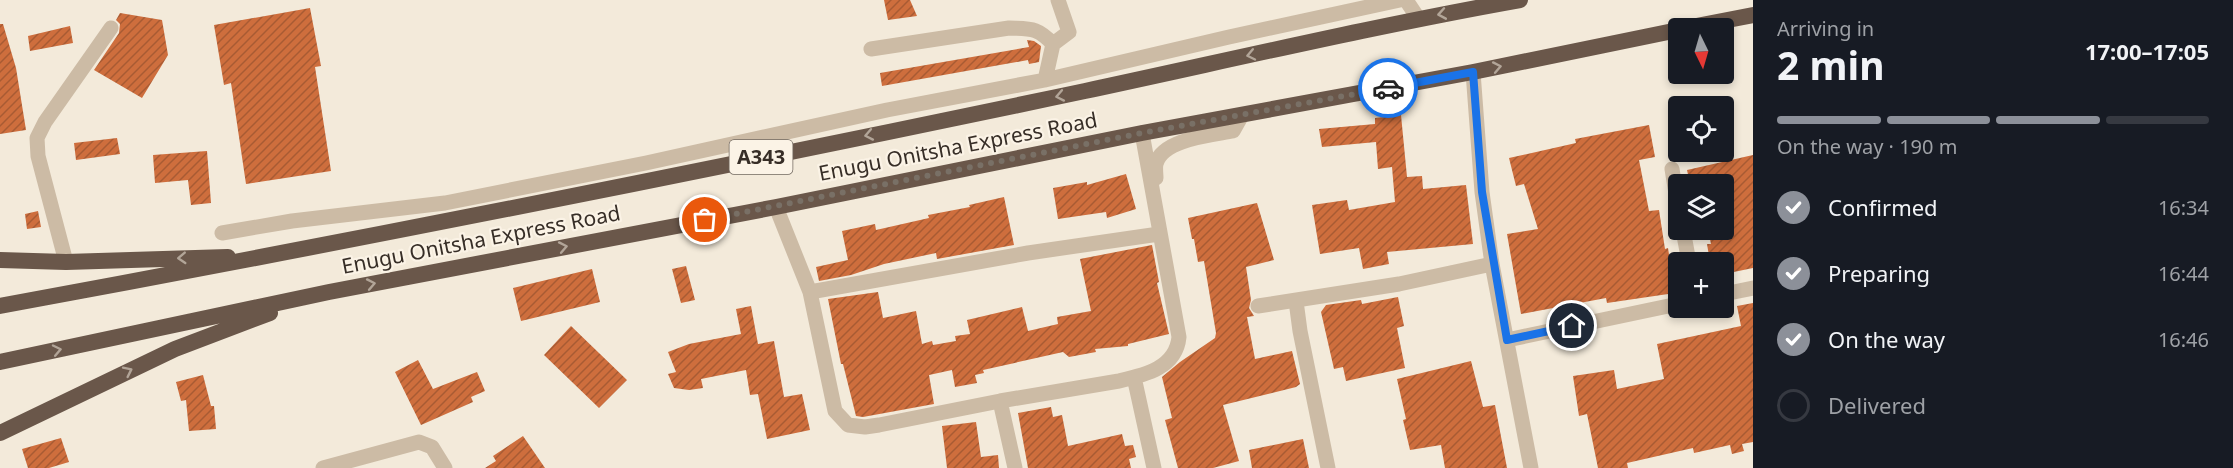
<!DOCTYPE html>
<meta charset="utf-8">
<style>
:root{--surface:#171b24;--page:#20242c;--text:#f1f3f6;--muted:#9ea1a6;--line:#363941;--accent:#8c9099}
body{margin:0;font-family:"Noto Sans",sans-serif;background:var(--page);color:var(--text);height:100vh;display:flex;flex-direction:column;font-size:22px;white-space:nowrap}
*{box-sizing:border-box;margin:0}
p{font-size:20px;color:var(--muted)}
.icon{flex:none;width:33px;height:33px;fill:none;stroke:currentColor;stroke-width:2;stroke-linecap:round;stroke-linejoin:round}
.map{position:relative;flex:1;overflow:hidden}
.details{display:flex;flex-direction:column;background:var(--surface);width:480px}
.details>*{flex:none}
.needle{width:39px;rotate:175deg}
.buttons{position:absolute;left:1668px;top:18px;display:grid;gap:12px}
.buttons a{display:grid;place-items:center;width:66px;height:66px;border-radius:6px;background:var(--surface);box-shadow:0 3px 9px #0003;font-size:30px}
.pin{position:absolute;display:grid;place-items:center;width:51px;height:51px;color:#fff;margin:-26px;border:3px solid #fff;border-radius:50%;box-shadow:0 2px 6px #0007}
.courier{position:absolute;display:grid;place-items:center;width:60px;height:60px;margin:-30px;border:4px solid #1a73e8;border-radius:50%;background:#fff;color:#222;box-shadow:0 2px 8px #0007}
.summary em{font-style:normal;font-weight:700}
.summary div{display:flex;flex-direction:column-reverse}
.summary{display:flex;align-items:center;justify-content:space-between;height:102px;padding:0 24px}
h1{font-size:39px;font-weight:700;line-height:45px}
.bar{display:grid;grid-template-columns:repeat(4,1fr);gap:9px 6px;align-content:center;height:72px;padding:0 24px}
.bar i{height:8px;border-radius:4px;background:var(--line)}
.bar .selected{background:var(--accent)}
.bar p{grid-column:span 4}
ol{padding:0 24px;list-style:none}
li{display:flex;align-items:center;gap:18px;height:66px}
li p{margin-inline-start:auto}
li .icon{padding:6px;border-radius:50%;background:var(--accent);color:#fff;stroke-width:4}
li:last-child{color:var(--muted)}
li i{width:33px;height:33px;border:3px solid var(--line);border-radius:50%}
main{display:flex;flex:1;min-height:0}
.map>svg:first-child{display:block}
.building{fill:url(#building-hatch)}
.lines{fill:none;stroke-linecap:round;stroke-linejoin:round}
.minor{stroke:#ccbba5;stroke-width:15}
.trunk{stroke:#6a574a;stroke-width:16}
.oneway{stroke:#b2a598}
.done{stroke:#797066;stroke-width:6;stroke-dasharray:0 10.8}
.route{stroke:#1a73e8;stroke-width:8}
.labels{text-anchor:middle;stroke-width:4.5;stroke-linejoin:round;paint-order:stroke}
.shield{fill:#fbf3e6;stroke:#726960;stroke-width:1.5}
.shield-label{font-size:20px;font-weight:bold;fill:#372e27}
.street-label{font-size:21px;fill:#372e27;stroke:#fbf3e6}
</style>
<main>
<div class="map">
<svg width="1753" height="468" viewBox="0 0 1753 468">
<defs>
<pattern id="building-hatch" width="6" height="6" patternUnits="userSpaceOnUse" patternTransform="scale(1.5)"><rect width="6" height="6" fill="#ce6e3d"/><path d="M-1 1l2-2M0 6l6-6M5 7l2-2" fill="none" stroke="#a85b33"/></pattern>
</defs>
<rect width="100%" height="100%" fill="#f3eada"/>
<path class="building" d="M884,0h26l7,16 -29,4z
M310,8l11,58 -6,1 16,104 -85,13 -15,-101 -7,2 -10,-60z
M120,13l42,7 6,35 -26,43 -48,-28 25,-37 1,-9 -4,-4z
M0,24h3l13,44 10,62 -26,4z
M70,26l3,17 -43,8 -2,-15z
M1027,40l7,1 7,5 -2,16 -10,2 -1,-4 -146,26 -2,-13 149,-26z
M1401,115l6,62 15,-1 1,13 43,-4 7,59 -86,8 2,12 -26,5 -4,-21 -39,6 -8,-49 35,-5 2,10 46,-8 -3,-35 -14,2 -2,-27 -54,5 -3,-18 56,-5v-6z
M1649,125l6,32 -16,3 10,51 10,-1 6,39 3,-1 7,45 -68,10 -1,-5 -85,16 -14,-80 31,-5 -14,-45 -8,2 -7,-28 67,-15 -1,-4z
M117,138l3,16 -44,6 -2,-17z
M207,151l4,52 -20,2 -3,-25 -33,3 -2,-28z
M1753,155v113l-29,6v-12h-14l-3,-18h4l-3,-14h16v-46h-34l-3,-14z
M1126,174l10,35 -29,9 -1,-6 -48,7 -5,-31 34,-6v3z
M1004,197l10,48 -77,14 -1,-6 -52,11 -33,11 -32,6 -3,-14 32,-7 -6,-29 33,-7 1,6 53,-12 -1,-3 42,-8 -1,-2z
M1257,203l17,57 -28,7 5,33 -2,8 5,8 -7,1 8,42 37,-8 8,33 -4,3 -73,18 16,56 -26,7h-35l-13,-48 7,-2 -10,-41 18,-15 35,-24 1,-5 -12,-72 -6,1 -4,-23h-2l-4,-21z
M38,211l3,16 -14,2 -2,-15z
M1152,245l7,37 -2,1 12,51 -41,10v2l-33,3 1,3 -27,5 -6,-5 -80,18 1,3 -9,2 2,8 -22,4 -3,-17 -23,5 5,29 -71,13 -7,-1 -13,-52h-2l-13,-65 50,-7 5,26 33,-7 6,33 10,-3 1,4 23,-4 -1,-5 15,-2 -3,-14 55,-13 6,24 30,-7 -1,-7 34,-6 -11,-52z
M686,266l9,34 -14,3 -9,-34z
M592,269l8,33 -79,19 -8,-33z
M1398,297l6,29 -7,2 8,40 -59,13 -3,-14 -9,2 -13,-57 5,-7 35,-5 1,4z
M1753,303v139l-11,2 2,7 -12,3 -2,-9 -36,8 -1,-5 -66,15 1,5h-30l-11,-54 -8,2 -6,-40 41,-6 3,19 47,-10 -7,-35 84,-18 -4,-20z
M751,306l7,38 16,-3 10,56 18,-3 8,36 -43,9 -9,-45 -8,1 -4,-25 -45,9 2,9 -14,2 -15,-2 -6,-14 8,-2 -8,-20 21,-8 52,-10 -5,-25z
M571,326l56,54 -28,28 -55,-53z
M418,360l15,29 44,-17 8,19 -14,6 2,5 -52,23 -26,-53z
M1471,361l12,46 12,-2 12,63h-62l-4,-23 -31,5 -7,-30 3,-1 -9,-40z
M203,375l8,31h3l2,23 -27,2 -3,-31 -5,1 -5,-19z
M1051,407l2,10 9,-2 6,31 54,-12 3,12 8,-1 3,12 -7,2 2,9h-103l-10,-55z
M976,422l5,35 17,-2 1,13h-52l-5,-42z
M523,436l22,32h-60l11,-7 -3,-5z
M61,438l8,24 -20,6h-21l-6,-19z
M1303,439l6,29h-57l-3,-18z"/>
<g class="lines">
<path class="minor" d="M1406,0l12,18
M1053,44l16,-12 -11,-32
M871,49l138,-21c22,1 28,-1 44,16l-8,36
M1473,72l9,120 10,72 39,204
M1672,169l6,37
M1156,178c0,-4 -1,-10 0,-14 6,-25 57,-29 77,-33l9,-16
M776,207l34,85 25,119 13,14 17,2 14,-2 121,-24 119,-20c26,-6 57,-13 60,-44l-37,-204
M1683,230l6,32
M222,233l70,-12 153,-18 201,-40 241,-53 158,-30 184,-43 171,-37
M66,262l-28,-106 -1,-18 8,-16 66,-94
M810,292l218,-39 131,-19
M1724,294l29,-6
M1296,301l4,30 28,137
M1258,306l141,-22 93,-20
M1507,340l171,-36
M1134,377l20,91
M1000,401l15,67
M323,468l96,-26 13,5 13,21"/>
<path class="trunk" d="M1686,28l67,-13
M0,260l66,2 162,-5
M0,306c363,-67 724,-139 1085,-215 145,-31 289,-65 435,-91
M0,362l329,-70 447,-85 366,-74 331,-61 205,-42
M0,433l175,-84 95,-36"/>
</g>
<defs><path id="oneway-chevron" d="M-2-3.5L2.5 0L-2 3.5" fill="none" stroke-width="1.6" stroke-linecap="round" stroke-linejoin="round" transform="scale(1.5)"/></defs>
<g class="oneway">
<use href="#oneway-chevron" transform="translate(1442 14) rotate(170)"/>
<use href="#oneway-chevron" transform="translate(1251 55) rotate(168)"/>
<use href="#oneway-chevron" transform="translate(1497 67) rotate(-11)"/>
<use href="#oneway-chevron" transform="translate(1060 96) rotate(169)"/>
<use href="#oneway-chevron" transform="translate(869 135) rotate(169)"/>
<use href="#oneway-chevron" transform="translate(563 247) rotate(-11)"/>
<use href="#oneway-chevron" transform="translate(182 258) rotate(177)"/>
<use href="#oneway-chevron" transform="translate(371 284) rotate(-11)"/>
<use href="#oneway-chevron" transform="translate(57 350) rotate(-12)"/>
<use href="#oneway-chevron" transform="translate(128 371) rotate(-26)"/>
</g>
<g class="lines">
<path class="done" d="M705,220l437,-87 246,-45"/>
<path class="route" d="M1388,88l85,-16 9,120 25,148 65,-14"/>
</g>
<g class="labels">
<rect class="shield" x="729.5" y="140" width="63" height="34" rx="4.5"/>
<g class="shield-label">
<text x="761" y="164">A343</text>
</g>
<g class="street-label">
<text transform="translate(958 147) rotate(-11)" y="7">Enugu Onitsha Express Road</text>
<text transform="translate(481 240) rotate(-11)" y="7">Enugu Onitsha Express Road</text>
</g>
</g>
</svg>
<div class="buttons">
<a><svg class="needle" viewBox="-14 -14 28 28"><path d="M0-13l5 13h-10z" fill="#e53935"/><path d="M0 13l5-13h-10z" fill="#9ea1a6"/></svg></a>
<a><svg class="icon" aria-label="locate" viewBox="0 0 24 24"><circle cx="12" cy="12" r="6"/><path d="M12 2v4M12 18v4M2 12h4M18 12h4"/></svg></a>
<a><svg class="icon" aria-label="layers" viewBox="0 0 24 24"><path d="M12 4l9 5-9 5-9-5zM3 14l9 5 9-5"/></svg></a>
<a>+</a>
</div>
<div class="pin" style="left:705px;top:220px;background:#ea580c"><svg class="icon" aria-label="bag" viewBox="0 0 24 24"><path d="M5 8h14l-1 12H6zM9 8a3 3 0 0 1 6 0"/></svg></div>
<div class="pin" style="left:1572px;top:326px;background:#1f2937"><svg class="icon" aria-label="home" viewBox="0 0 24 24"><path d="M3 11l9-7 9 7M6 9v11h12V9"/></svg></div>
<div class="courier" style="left:1388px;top:88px"><svg class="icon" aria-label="car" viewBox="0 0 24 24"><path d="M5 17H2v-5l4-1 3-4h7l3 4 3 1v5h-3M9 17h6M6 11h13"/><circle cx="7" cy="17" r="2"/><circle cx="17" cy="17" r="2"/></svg></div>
</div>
<section class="details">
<div class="summary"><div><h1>2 min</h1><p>Arriving in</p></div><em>17:00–17:05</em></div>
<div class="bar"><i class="selected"></i><i class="selected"></i><i class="selected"></i><i></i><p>On the way · 190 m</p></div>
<ol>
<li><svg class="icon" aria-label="check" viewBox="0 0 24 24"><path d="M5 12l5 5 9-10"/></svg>Confirmed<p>16:34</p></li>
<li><svg class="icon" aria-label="check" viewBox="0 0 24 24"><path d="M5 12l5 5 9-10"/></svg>Preparing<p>16:44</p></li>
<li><svg class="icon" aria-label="check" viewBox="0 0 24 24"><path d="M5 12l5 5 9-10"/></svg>On the way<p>16:46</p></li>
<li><i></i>Delivered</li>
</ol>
</section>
</main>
